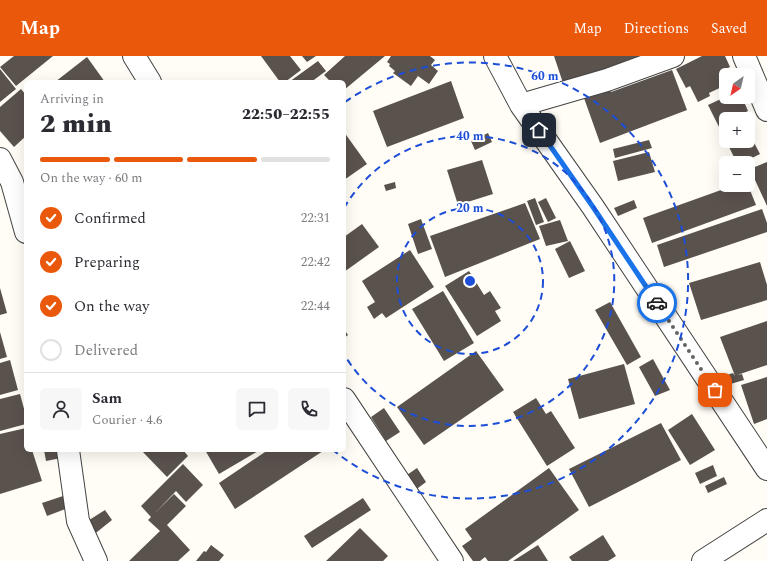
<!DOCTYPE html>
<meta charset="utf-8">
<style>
:root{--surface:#fff;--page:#f7f7f7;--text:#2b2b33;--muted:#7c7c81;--line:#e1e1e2;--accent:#ea580c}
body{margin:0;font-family:Spectral,serif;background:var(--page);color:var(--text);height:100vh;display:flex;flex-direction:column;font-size:15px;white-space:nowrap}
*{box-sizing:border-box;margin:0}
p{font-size:13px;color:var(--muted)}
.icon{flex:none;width:22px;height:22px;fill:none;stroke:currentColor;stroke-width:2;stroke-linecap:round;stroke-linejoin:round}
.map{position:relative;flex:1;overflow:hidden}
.details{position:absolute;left:24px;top:24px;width:322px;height:372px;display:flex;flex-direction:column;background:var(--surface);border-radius:6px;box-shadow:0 4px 16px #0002}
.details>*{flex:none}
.needle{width:26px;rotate:214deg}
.tools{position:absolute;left:719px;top:12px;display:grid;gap:8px}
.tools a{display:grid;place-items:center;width:36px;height:36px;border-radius:6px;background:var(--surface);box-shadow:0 4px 16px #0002;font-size:20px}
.pin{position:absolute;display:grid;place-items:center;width:34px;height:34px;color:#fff;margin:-17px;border-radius:8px;box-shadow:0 2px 6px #0006}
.courier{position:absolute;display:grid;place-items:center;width:40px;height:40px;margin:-20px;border:3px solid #1a73e8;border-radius:50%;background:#fff;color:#222;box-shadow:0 1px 5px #0007}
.headline em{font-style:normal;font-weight:800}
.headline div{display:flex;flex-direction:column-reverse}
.headline{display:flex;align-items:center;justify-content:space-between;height:68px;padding:0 16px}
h1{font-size:26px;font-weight:800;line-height:30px}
.bar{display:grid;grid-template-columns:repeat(4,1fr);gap:6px 4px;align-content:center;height:48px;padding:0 16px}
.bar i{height:5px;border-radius:3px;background:var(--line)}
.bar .selected{background:var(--accent)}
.bar p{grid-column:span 4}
.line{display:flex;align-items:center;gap:10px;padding:0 16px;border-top:1px solid var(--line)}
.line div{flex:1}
.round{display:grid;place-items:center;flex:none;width:42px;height:42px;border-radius:6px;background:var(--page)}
ol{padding:0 16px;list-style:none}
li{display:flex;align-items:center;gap:12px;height:44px}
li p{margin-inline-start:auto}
li .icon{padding:4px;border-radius:50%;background:var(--accent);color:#fff;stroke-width:4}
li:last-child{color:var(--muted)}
li i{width:22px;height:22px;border:2px solid var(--line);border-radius:50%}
header{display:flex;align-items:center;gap:24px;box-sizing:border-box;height:56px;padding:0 20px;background:var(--accent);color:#fff}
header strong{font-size:19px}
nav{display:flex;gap:22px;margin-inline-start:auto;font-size:14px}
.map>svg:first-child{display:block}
.building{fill:#5a524d}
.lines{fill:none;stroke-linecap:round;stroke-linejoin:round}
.street-casing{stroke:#444;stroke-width:24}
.street{stroke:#fff;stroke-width:22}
.done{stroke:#646461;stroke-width:4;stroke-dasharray:0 7.2}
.route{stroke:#1a73e8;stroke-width:5}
.ring{fill:none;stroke:#1d4ed8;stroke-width:2;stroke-dasharray:7 5}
.centre{fill:#1d4ed8;stroke:#fff;stroke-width:2}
.ring-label{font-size:12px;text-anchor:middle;font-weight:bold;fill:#1d4ed8;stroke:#fff;stroke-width:4;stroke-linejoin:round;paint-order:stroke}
</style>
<header>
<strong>Map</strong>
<nav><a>Map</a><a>Directions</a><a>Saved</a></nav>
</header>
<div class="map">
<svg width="767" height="505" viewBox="0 0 767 505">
<rect width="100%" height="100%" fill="#fffdf5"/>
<path class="building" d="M14,0h39l-37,30 -16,-19z
M261,0h29l11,14 -16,12h-5z
M302,0h14l-9,6z
M345,0h40l-41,34v-8h-13l-7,-7z
M391,0h39l5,4 -4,5 7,6 -9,13 -11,-8 -7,10 -18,-13 2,-2 -6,-5 1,-2 -3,-2z
M554,0h89l-80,27z
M702,0h23l5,11 -9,4 5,10v4l-17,8 1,3 -12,6 -8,-16 -4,2 -10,-19z
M87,1l18,25h-50z
M318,5l8,10 -15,11h-22z
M0,13l16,20 -16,13z
M672,14l15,40 -87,33 -16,-45 26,-10 1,4z
M451,25l13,37 -77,29 -14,-36z
M21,33l5,6v41l-12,11 -14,-16v-24z
M725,41h17l6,14 -8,4 2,4h-16v22h22v-10l12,23 -18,9h-5l-29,-58z
M344,76l23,32 -23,16z
M488,77l4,9 -17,8 -4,-9z
M649,84l3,8 -37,10 -2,-9z
M649,96l6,20 -37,9 -5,-20z
M482,104l11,34 -35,11 -11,-35z
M767,106v44l-17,-37z
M395,126l1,6 -10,3 -2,-6z
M735,129h13l8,20 -104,38 -9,-25z
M535,142l9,24 -8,3 -9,-24z
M546,142l10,20 -8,4 -10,-20z
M634,144l3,8 -19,8 -4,-8z
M525,147l15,36 -95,38 -15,-41z
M762,153l5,14v9l-103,35 -7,-22z
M421,163l11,30 -14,5 -10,-30z
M560,164l8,21 -22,5 -7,-20z
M362,168l17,23 -35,25v-35z
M570,185l15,30 -16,7 -14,-29z
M410,194l24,37 -48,31 -4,-5 -8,6 -7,-12 8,-5 -13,-21z
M760,206l7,23v15l-66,20 -12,-37z
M469,215l15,24 6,-4 11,17 -6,3 6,10 -24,15 -32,-50z
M0,232l7,25 -7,2z
M443,235l31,52 -30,18 -32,-52z
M610,246l31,55 -14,8 -32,-55z
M767,265v44l-30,10 5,-1 2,6 -17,5 -3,-9 9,-3 2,3 -15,-39z
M344,273l4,6 -4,3z
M0,276l7,25 -7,2z
M476,295l28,39 -80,55 -27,-38z
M653,303l17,31 -15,6 -16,-29z
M10,304l8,30 -18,5v-32z
M624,308l11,40 -56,15 -11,-40z
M767,321v42l-13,5 -13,-39z
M20,338l6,22v8l-26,7v-32z
M536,342l10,16 5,-3 24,37 -28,18 -34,-54z
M384,352l16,24 -14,9 -15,-24z
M692,358l23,36 -25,15 -22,-35z
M661,367l20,37 -92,47 -20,-38z
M26,372v22h6l10,31 -42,13v-60z
M44,394h15l2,8 -15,3z
M141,394h42l5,6 -21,21z
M205,394h55l-41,24z
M268,394h59l-3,2 -1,-1 -88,58 -16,-26z
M183,408l20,21 -17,17 -10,-11 -21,22 19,-19 12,12 -19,19 23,25 -12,11h-49l31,-30 -12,-11 3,-3 -10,-11z
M713,409l4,11 -17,8 -5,-11z
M417,412l9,14 -12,9 -10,-14z
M549,412l30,42 -71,51h-20l-3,-4 -5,4h-7l-11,-15 10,-7 -7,-10z
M724,421l3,7 -19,9 -3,-7z
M63,440l5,12 -21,8 -5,-13z
M363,442l8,12 -59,38 -8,-12z
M105,454l7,10 -25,20 -1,-18z
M360,472l28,28 -5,5h-57z
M603,479l13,21 -8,5h-36l-3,-4z
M211,489l13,10 -5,6h-23l8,-10 2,1z
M538,489l10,16h-35z"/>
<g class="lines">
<g class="street-casing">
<path id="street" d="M134,0l16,26
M495,0l26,49 72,102 174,262
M744,0l23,54
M521,49l86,-25 66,-24
M0,103l12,23 14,50
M344,343l108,162
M68,394l10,71 18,40
M703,505l64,-41"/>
</g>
<use href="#street" class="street"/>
</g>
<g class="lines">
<path class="done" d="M657,247l58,87"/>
<path class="route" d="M539,74l54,77 64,96"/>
</g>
<g class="ring">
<circle cx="470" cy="225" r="73"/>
<path d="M344 152A145 145 0 1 1 344 298"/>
<path d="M345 46A218 218 0 1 1 333 394"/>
</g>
<circle cx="470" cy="225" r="6" class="centre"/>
<g class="ring-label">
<text x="545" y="24">60 m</text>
<text x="470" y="84">40 m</text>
<text x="470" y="156">20 m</text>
</g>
</svg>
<div class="tools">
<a><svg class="needle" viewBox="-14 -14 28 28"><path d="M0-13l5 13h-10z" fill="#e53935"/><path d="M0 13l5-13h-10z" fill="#7c7c81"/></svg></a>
<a>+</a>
<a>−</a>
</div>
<div class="pin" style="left:715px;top:334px;background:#ea580c"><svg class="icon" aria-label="bag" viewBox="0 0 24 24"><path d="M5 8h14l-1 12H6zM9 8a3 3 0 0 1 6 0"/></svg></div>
<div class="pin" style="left:539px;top:74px;background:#1f2937"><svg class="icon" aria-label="home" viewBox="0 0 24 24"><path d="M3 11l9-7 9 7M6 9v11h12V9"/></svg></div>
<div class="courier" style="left:657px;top:247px"><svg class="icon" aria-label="car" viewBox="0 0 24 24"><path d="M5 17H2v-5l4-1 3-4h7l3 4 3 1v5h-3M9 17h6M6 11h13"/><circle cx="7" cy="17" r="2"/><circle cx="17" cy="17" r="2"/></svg></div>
<section class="details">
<div class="headline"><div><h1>2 min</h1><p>Arriving in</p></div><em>22:50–22:55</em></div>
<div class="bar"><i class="selected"></i><i class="selected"></i><i class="selected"></i><i></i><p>On the way · 60 m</p></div>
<ol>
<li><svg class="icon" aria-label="check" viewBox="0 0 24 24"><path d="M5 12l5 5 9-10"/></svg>Confirmed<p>22:31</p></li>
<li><svg class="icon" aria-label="check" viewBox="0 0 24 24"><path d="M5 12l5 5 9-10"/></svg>Preparing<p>22:42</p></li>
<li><svg class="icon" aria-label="check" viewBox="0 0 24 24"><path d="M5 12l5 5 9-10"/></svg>On the way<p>22:44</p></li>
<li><i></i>Delivered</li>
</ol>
<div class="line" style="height:72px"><a class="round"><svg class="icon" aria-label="person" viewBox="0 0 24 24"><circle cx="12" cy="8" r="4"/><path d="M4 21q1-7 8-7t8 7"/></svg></a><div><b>Sam</b><p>Courier · 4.6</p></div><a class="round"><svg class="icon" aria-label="chat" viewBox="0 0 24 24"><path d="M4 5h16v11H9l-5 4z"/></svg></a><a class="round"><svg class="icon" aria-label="phone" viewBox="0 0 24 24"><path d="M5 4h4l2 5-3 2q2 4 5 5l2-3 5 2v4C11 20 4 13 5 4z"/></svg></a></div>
</section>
</div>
